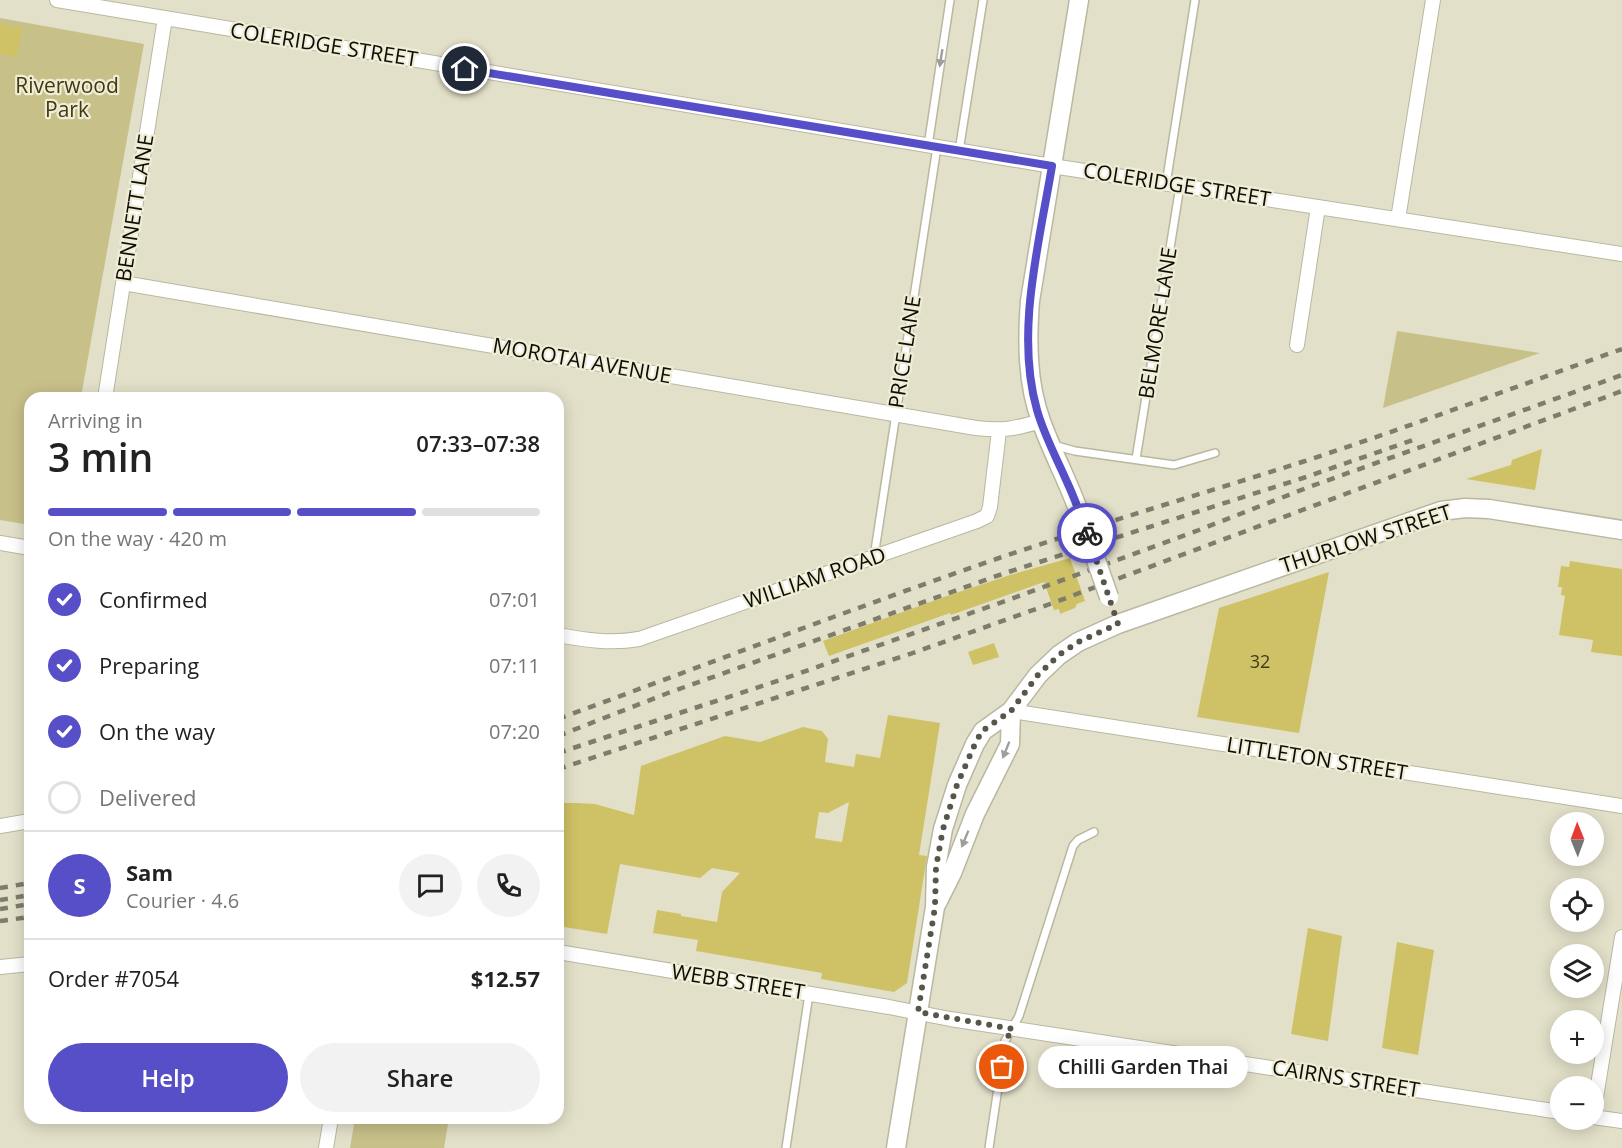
<!DOCTYPE html>
<meta charset="utf-8">
<style>
:root{--surface:#fff;--page:#f2f2f2;--text:#222;--muted:#767676;--line:#e0e0e0;--accent:#574fc7}
body{margin:0;font-family:"Open Sans",sans-serif;background:var(--page);color:var(--text);height:100vh;display:flex;flex-direction:column;font-size:22px;white-space:nowrap}
*{box-sizing:border-box;margin:0}
p{font-size:20px;color:var(--muted)}
.icon{flex:none;width:33px;height:33px;fill:none;stroke:currentColor;stroke-width:2;stroke-linecap:round;stroke-linejoin:round}
.map{position:relative;flex:1;overflow:hidden}
.details{position:absolute;left:24px;top:392px;width:540px;height:732px;display:flex;flex-direction:column;background:var(--surface);border-radius:18px;box-shadow:0 3px 15px #0003}
.details>*{flex:none}
.needle{width:39px;rotate:359deg}
.controls{position:absolute;left:1550px;top:812px;display:grid;gap:12px}
.controls a{display:grid;place-items:center;width:54px;height:54px;border-radius:50%;background:var(--surface);box-shadow:0 3px 15px #0003;font-size:30px}
.pin{position:absolute;display:grid;place-items:center;width:51px;height:51px;color:#fff;margin:-26px;border:3px solid #fff;border-radius:50%;box-shadow:0 2px 6px #0007}
.courier{position:absolute;display:grid;place-items:center;width:60px;height:60px;margin:-30px;border:4px solid #574fc7;border-radius:50%;background:#fff;color:#222;box-shadow:0 2px 8px #0007}
.bubble{position:absolute;height:42px;border-radius:21px;background:var(--surface);box-shadow:0 3px 15px #0003;font-size:20px;font-weight:600;line-height:42px;text-align:center}
.headline em{font-style:normal;font-weight:600}
.headline div{display:flex;flex-direction:column-reverse}
.headline{display:flex;align-items:center;justify-content:space-between;height:102px;padding:0 24px}
h1{font-size:39px;font-weight:600;line-height:45px}
.bar{display:grid;grid-template-columns:repeat(4,1fr);gap:9px 6px;align-content:center;height:72px;padding:0 24px}
.bar i{height:8px;border-radius:4px;background:var(--line)}
.bar .active{background:var(--accent)}
.bar p{grid-column:span 4}
.line{display:flex;align-items:center;gap:15px;padding:0 24px;border-top:2px solid var(--line)}
.line div{flex:1}
.round{display:grid;place-items:center;flex:none;width:63px;height:63px;border-radius:32px;background:var(--page)}
ol{padding:0 24px;list-style:none}
li{display:flex;align-items:center;gap:18px;height:66px}
li p{margin-inline-start:auto}
li .icon{padding:6px;border-radius:50%;background:var(--accent);color:#fff;stroke-width:4}
li:last-child{color:var(--muted)}
li i{width:33px;height:33px;border:3px solid var(--line);border-radius:50%}
.action{display:flex;gap:12px;margin-top:auto;padding:12px 24px}
.action a{flex:1;height:69px;border-radius:36px;background:var(--accent);color:#fff;font-size:24px;font-weight:600;line-height:69px;text-align:center}
.action a+a{background:var(--page);color:var(--text)}
.map>svg:first-child{display:block}
.green{fill:#c8c089}
.building{fill:#cfc165;fill-rule:evenodd}
.lines{fill:none;stroke-linecap:round;stroke-linejoin:round}
.lane-casing{stroke:#bab7a1;stroke-width:10}
.street-casing{stroke:#bab7a1;stroke-width:16}
.secondary-casing{stroke:#bab7a1;stroke-width:21}
.lane{stroke:#fff;stroke-width:7}
.street{stroke:#fff;stroke-width:14}
.secondary{stroke:#fff;stroke-width:18}
.rail{stroke:#7e7c6c;stroke-width:4.5;stroke-dasharray:8 8;stroke-linecap:butt}
.secondary-bridge-casing{stroke:#bab7a1;stroke-width:21;stroke-linecap:butt}
.secondary-bridge{stroke:#fff;stroke-width:18}
.oneway{fill:#9e9e9b}
.done{stroke:#58564a;stroke-width:6;stroke-dasharray:0 10.8}
.route{stroke:#574fc7;stroke-width:8}
.labels{text-anchor:middle;stroke-width:4.5;stroke-linejoin:round;paint-order:stroke}
.number-label{font-size:18px;fill:#3e391d}
.street-label{font-size:21px;fill:#0d0c05;stroke:#f0edd6}
.park-label{font-size:21px;fill:#403a12;stroke:#f0edd6}
</style>
<div class="map">
<svg width="1622" height="1148" viewBox="0 0 1622 1148">
<rect width="100%" height="100%" fill="#e3e0c9"/>
<path class="green" d="M0,18l144,26 -63,353 -51,1v127l-30,-5z
M1397,331l143,22 -157,55z
M355,1118h94l-5,30h-94z"/>
<path class="building" d="M0,24l22,4 -5,29 -17,-3z
M1542,449l-7,41 -69,-11 45,-14 1,-5z
M1070,558l15,43 -8,3 -2,4 -15,6 -1,-5 -5,1 -10,-28 -93,33 -1,-2 -121,43 -6,-15 121,-44 66,-22z
M1570,561l52,8v87l-31,-4 2,-12 -34,-5 6,-39 -4,-1 1,-8h-4l3,-21 8,1z
M1329,572l-30,161 -102,-16 22,-109z
M994,643l5,14 -26,8 -5,-13z
M888,715l52,8 -21,132 8,1 -20,127 -13,9 -73,-13 1,-6 -126,-22 2,-11 -45,-7 4,-23 24,4v2l36,6 5,-30 18,-19 -28,-5 -12,10 -80,-14 -13,70 -49,-8v-123h19l18,1 39,11 7,-49 84,-30 35,6 43,-15 19,4 6,8 -3,23 29,5 2,-13 24,4zM849,802l-7,40 -27,-4 4,-26 9,1z
M1308,928l34,8 -14,105 -37,-7z
M1397,942l37,8 -16,105 -36,-7z"/>
<g class="lines">
<g class="lane-casing">
<path id="lane" d="M928,146l22,-146
M959,151l24,-151
M1166,184l29,-184
M1053,445l22,6 99,14 41,-12
M1136,459l44,-273
M874,557l63,-410
M786,1148l23,-154
M989,1148l16,-107 14,-25 54,-170 5,-6 16,-8"/>
</g>
<g class="street-casing">
<path id="street" d="M57,0l995,166 570,88
M1398,219l35,-219
M123,283l853,145c27,3 38,1 65,-7
M1297,345l21,-138
M105,398l60,-380
M0,543l30,5
M558,635c27,5 53,9 81,4l338,-118 10,-5 3,-9 9,-76
M1011,711l611,95
M0,826l30,-5
M558,952l331,55 61,12 610,93
M0,967l30,-3
M1593,1116l29,-179
M1593,1117l29,4
M326,1148l5,-30"/>
</g>
<g class="secondary-casing">
<path id="secondary" d="M1079,0l-49,301c-3,40 -3,82 11,120 11,31 27,60 38,91
M937,903l15,-30 23,-59 35,-70 1,-33
M896,1148l39,-241 1,-40 7,-38 14,-44 18,-41 8,-13 28,-20 27,-36 21,-20 19,-13 40,-18 323,-113 24,-3 24,1 133,21"/>
</g>
<use href="#lane" class="lane"/>
<use href="#street" class="street"/>
<use href="#secondary" class="secondary"/>
<path class="rail" d="M558,719c147,-54 293,-110 441,-161 100,-34 202,-64 303,-96 107,-35 213,-75 320,-113
M558,736l110,-43 337,-120 298,-95 116,-40
M558,753l225,-74 228,-80 188,-69 110,-43 313,-112
M558,769l352,-115 140,-50 572,-213
M0,888l30,-5
M0,900l30,-5
M0,909l30,-5
M0,921l30,-4"/>
<g class="secondary-bridge-casing">
<path id="secondary-bridge" d="M1079,512l30,85"/>
</g>
<use href="#secondary-bridge" class="secondary-bridge"/>
</g>
<defs><path id="oneway-solid" d="M-6-.8H1V-3.2L6.5 0L1 3.2V.8H-6Z" transform="scale(1.5)"/></defs>
<g class="oneway">
<use href="#oneway-solid" transform="translate(941 58) rotate(99)"/>
<use href="#oneway-solid" transform="translate(1006 750) rotate(112)"/>
<use href="#oneway-solid" transform="translate(965 839) rotate(112)"/>
</g>
<g class="lines">
<path class="done" d="M1002,1067l3,-26 8,-12 -95,-17 17,-105 1,-40 7,-38 14,-44 18,-41 7,-13 29,-20 27,-36 21,-20 19,-13 40,-18 -31,-91"/>
<path class="route" d="M465,69l587,97c-13,78 -37,167 -15,244 7,25 20,49 30,72 8,17 14,34 20,51"/>
</g>
<g class="labels">
<g class="number-label">
<text x="1260" y="668">32</text>
</g>
<g class="street-label">
<text transform="translate(324 45) rotate(9)" y="7">COLERIDGE STREET</text>
<text transform="translate(1177 185) rotate(9)" y="7">COLERIDGE STREET</text>
<text transform="translate(135 208) rotate(-81)" y="7">BENNETT LANE</text>
<text transform="translate(1158 323) rotate(-81)" y="7">BELMORE LANE</text>
<text transform="translate(905 352) rotate(-81)" y="7">PRICE LANE</text>
<text transform="translate(582 361) rotate(10)" y="7">MOROTAI AVENUE</text>
<text transform="translate(1366 539) rotate(-18)" y="7">THURLOW STREET</text>
<text transform="translate(815 578) rotate(-19)" y="7">WILLIAM ROAD</text>
<text transform="translate(1317 759) rotate(9)" y="7">LITTLETON STREET</text>
<text transform="translate(738 982) rotate(9)" y="7">WEBB STREET</text>
<text transform="translate(1346 1079) rotate(9)" y="7">CAIRNS STREET</text>
</g>
<g class="park-label">
<text x="67" y="93">Riverwood<tspan x="67" dy="24">Park</tspan></text>
</g>
</g>
</svg>
<div class="controls">
<a><svg class="needle" viewBox="-14 -14 28 28"><path d="M0-13l5 13h-10z" fill="#e53935"/><path d="M0 13l5-13h-10z" fill="#767676"/></svg></a>
<a><svg class="icon" aria-label="locate" viewBox="0 0 24 24"><circle cx="12" cy="12" r="6"/><path d="M12 2v4M12 18v4M2 12h4M18 12h4"/></svg></a>
<a><svg class="icon" aria-label="layers" viewBox="0 0 24 24"><path d="M12 4l9 5-9 5-9-5zM3 14l9 5 9-5"/></svg></a>
<a>+</a>
<a>−</a>
</div>
<div class="pin" style="left:1002px;top:1067px;background:#ea580c"><svg class="icon" aria-label="bag" viewBox="0 0 24 24"><path d="M5 8h14l-1 12H6zM9 8a3 3 0 0 1 6 0"/></svg></div>
<div class="pin" style="left:465px;top:69px;background:#1f2937"><svg class="icon" aria-label="home" viewBox="0 0 24 24"><path d="M3 11l9-7 9 7M6 9v11h12V9"/></svg></div>
<div class="courier" style="left:1087px;top:533px"><svg class="icon" aria-label="bike" viewBox="0 0 24 24"><circle cx="6" cy="16" r="4"/><circle cx="18" cy="16" r="4"/><path d="M6 16l4-8h5l3 8M10 8l3 8H6M13 5h3"/></svg></div>
<div class="bubble" style="left:1038px;top:1046px;width:210px">Chilli Garden Thai</div>
<section class="details">
<div class="headline"><div><h1>3 min</h1><p>Arriving in</p></div><em>07:33–07:38</em></div>
<div class="bar"><i class="active"></i><i class="active"></i><i class="active"></i><i></i><p>On the way · 420 m</p></div>
<ol>
<li><svg class="icon" aria-label="check" viewBox="0 0 24 24"><path d="M5 12l5 5 9-10"/></svg>Confirmed<p>07:01</p></li>
<li><svg class="icon" aria-label="check" viewBox="0 0 24 24"><path d="M5 12l5 5 9-10"/></svg>Preparing<p>07:11</p></li>
<li><svg class="icon" aria-label="check" viewBox="0 0 24 24"><path d="M5 12l5 5 9-10"/></svg>On the way<p>07:20</p></li>
<li><i></i>Delivered</li>
</ol>
<div class="line" style="height:108px"><b class="round" style="background:var(--accent);color:#fff">S</b><div><b>Sam</b><p>Courier · 4.6</p></div><a class="round"><svg class="icon" aria-label="chat" viewBox="0 0 24 24"><path d="M4 5h16v11H9l-5 4z"/></svg></a><a class="round"><svg class="icon" aria-label="phone" viewBox="0 0 24 24"><path d="M5 4h4l2 5-3 2q2 4 5 5l2-3 5 2v4C11 20 4 13 5 4z"/></svg></a></div>
<div class="line" style="height:78px"><div>Order #7054</div><b>$12.57</b></div>
<div class="action"><a>Help</a><a>Share</a></div>
</section>
</div>
